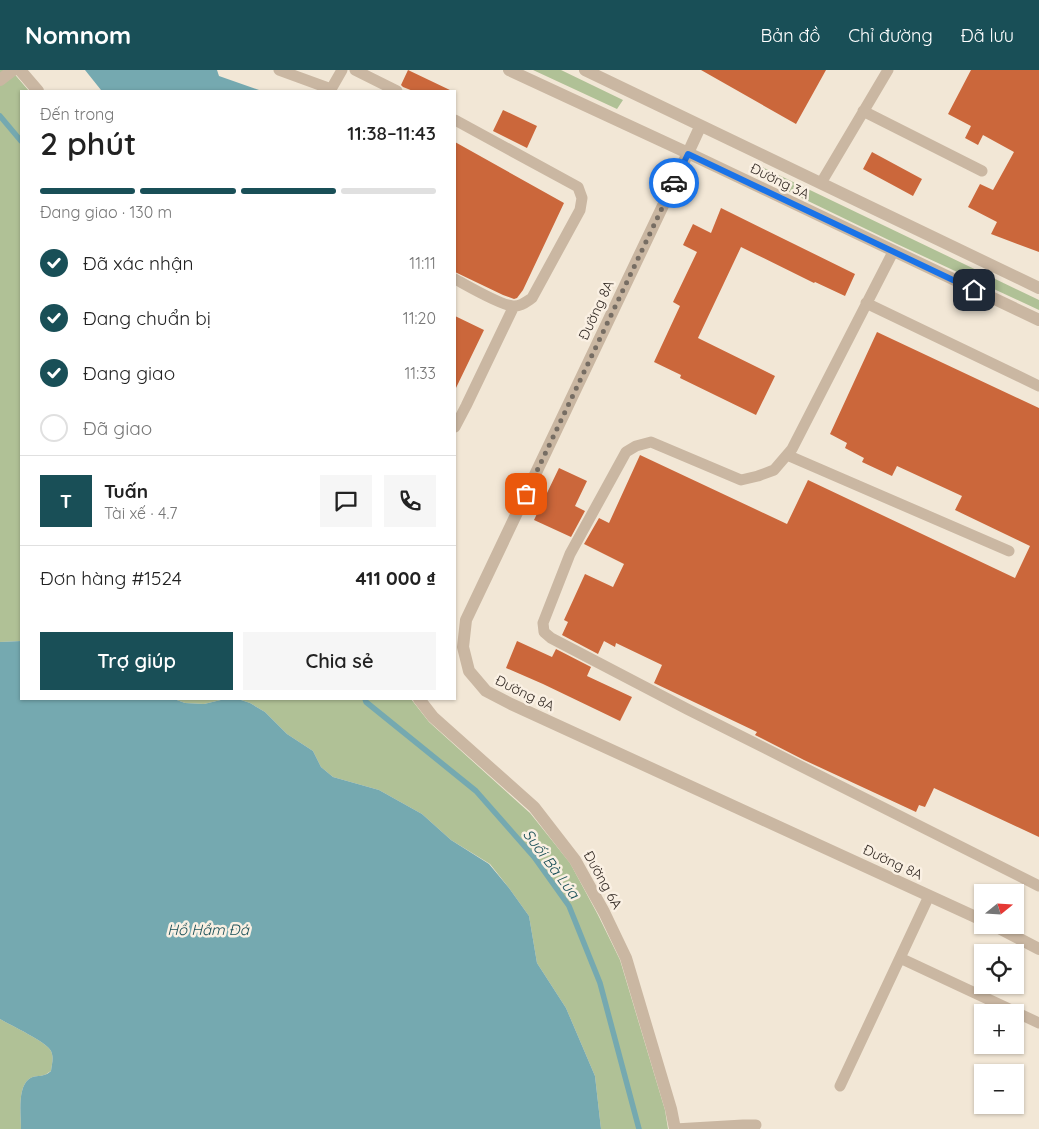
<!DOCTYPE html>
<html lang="vi">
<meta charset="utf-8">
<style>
:root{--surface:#fff;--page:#f6f6f6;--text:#222;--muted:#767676;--line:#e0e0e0;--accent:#194f57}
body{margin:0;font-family:Quicksand,sans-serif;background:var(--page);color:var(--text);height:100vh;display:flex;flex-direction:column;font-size:19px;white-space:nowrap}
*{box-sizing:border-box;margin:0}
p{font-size:16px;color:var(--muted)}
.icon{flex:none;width:28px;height:28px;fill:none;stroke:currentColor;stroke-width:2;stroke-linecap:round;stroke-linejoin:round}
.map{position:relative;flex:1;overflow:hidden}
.panel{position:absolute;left:20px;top:20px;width:436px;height:610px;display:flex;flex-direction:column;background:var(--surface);border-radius:0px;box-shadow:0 1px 4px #0004}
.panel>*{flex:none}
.needle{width:32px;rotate:72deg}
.controls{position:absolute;left:974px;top:814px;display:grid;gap:10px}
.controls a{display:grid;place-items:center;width:50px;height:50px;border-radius:0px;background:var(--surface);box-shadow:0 1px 4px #0004;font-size:25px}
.pin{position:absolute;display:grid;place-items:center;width:42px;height:42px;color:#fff;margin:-21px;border-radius:10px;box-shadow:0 2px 8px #0006}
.courier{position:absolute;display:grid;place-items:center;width:50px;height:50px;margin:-25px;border:4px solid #1a73e8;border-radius:50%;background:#fff;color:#222;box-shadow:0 1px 6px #0007}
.head em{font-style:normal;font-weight:600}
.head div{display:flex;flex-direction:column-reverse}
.head{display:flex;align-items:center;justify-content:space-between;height:85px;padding:0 20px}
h1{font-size:32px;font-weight:600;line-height:38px}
.bar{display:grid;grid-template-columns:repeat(4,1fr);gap:8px 5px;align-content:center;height:60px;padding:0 20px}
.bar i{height:6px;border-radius:4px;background:var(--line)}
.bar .selected{background:var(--accent)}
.bar p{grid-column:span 4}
.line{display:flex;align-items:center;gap:12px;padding:0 20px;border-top:1px solid var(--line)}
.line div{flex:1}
.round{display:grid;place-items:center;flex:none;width:52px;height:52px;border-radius:0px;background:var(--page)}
ol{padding:0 20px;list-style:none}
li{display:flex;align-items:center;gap:15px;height:55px}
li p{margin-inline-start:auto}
li .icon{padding:5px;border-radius:50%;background:var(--accent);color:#fff;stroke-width:4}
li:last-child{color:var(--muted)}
li i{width:28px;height:28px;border:2px solid var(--line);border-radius:50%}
.action{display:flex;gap:10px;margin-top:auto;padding:10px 20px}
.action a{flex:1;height:58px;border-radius:0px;background:var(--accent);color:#fff;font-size:20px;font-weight:600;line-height:58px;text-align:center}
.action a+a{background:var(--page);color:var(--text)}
header{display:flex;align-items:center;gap:30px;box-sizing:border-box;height:70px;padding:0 25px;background:var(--accent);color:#fff}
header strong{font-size:24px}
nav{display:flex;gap:28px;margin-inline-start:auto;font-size:18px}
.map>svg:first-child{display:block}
.green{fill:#b0c196}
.water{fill:#75a9b0}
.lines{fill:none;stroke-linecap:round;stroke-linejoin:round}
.stream{stroke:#75a9b0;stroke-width:5.5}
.building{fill:#cb673b}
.service{stroke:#cab7a2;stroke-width:11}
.minor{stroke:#cab7a2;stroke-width:12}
.tertiary{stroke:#cab7a2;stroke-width:12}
.done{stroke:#766d63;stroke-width:5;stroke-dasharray:0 9}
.route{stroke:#1a73e8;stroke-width:6}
.labels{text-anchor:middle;stroke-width:5;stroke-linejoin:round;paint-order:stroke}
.street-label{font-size:14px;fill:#342b25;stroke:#faf0e3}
.water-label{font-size:15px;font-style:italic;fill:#194f57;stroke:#faf0e3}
</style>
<header>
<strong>Nomnom</strong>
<nav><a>Bản đồ</a><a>Chỉ đường</a><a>Đã lưu</a></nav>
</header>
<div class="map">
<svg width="1039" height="1059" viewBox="0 0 1039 1059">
<rect width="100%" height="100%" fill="#f2e7d6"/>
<path class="green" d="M0,0h11l18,21h-8v550l-21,1z
M533,0h28l62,30 -6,9z
M756,94l283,136v10l-142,-66 -145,-70z
M174,629h51l-21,5 -19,-1z
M238,629h173l18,23 101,91 40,50 28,52 22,45 45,150 3,19h-67l-6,-53 -29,-68 -29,-45 -8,-47 -20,-28 -19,-24 -39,-24 -29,-26 -43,-24 -46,-13 -12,-10 -8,-16 -26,-17 -22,-22 -15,-9z
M0,949c10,6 47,23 51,32 3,7 1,12 0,20 -1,0 -5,4 -7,4 -5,2 -10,0 -15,4 -12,9 -8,37 -8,50h-21z"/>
<path class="water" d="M85,0h132l2,6 43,15h-156l-5,-1z
M21,571v58h153l11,4 19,1 21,-5h13l12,4 15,9 22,22 26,17 8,16 12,10 46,13 43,24 29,26 38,24 20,24 20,28 8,47 29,45 29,68 6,53h-580c0,-13 -4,-41 8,-50 5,-4 10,-2 15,-4 2,0 6,-3 7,-4 1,-8 3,-13 0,-20 -4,-9 -41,-26 -51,-32v-377z"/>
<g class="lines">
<path class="stream" d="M0,46l21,25
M365,629l1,3 110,89 58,66 35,49 31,77 39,146"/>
</g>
<path class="building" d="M408,0l44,21h-39l-10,-4 -2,-2z
M701,0h125l-30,54z
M971,0h68v182l-48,-18 6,-12 -29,-15 12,-23 13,6 21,-38 -31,-17 -5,10 -13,-7 6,-12 -23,-12z
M503,40l34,16 -10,22 -34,-17z
M455,72l109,61 -41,87 -6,8 -3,1 -11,-4 -48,-23z
M872,82l50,27 -9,17 -50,-27z
M721,138l134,66 -10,22 -30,-14 -1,1 -73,-36 -43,91 77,38 -19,39 -76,-37 1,-3 -27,-13 26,-56 -7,-4 24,-50 -14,-7 10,-21 18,9z
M455,246l29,14 -29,60z
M877,262l162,76v429l-105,-49 -9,19 -6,-2 -3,7 -112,-52 -49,-25 2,-3 -103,-49 8,-18 -46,-22 -1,4 -11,-6 -6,13 -36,-19 6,-13 -4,-2 21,-46 28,13 11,-23 -40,-20 15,-26 10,5 31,-68 147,69 21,-44 207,98 15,-32 -75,-36 7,-14 -65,-30 -5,10 -30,-14 2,-4 -19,-10 2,-5 -17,-9z
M559,398l28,13 -12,25 10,5 -14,26 -37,-17z
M517,571l35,16 4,-8 35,18 -4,9 45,21 -12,24 -77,-37 -37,-16z"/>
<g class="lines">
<path class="service" d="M279,0l52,19
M355,0l42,21
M330,21l12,-21
M863,41l119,60
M455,50l123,67 4,11 -2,12 -48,88c-6,4 -12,9 -19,8 -13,-1 -45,-20 -58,-27
M821,113l67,-113
M893,182l-101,197 -18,21 -16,6 -17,4 -90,-38 -15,4 -10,6 -56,102 -27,69 1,9 7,6 136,71 352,177
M866,233l173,83
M455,357l11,-21 48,-100
M787,385l222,96
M900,888l139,65
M840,1016l89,-190
M675,1059l68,-4h13"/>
<path class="minor" d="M20,0l18,21
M0,10l13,-10
M688,83l-222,467 -3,27 6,24 17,20 25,13 471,216
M419,629l14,18 101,90 41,53 29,52 22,46 45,151 4,20
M993,855l46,24"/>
<path class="tertiary" d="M509,0l179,83 351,167
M585,0l454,218
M688,83l12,-26"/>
</g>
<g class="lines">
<path class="done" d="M526,424l148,-311"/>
<path class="route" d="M674,113l14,-29 286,136"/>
</g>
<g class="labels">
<g class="street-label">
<text transform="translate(780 111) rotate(26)" y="5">Đường 3A</text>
<text transform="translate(596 240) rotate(-65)" y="5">Đường 8A</text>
<text transform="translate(525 623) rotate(26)" y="5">Đường 8A</text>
<text transform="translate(893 792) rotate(25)" y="5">Đường 8A</text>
<text transform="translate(603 810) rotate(61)" y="5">Đường 6A</text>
</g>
<g class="water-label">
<text transform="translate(551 794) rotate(53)" y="5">Suối Bà Lúa</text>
<text x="208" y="865">Hồ Hầm Đá</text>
</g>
</g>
</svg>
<div class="controls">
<a><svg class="needle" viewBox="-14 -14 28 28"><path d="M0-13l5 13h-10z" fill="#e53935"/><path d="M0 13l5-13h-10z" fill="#767676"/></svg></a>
<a><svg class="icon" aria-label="locate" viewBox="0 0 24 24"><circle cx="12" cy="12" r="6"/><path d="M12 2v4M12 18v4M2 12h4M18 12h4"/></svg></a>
<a>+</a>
<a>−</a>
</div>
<div class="pin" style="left:526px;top:424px;background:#ea580c"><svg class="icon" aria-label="bag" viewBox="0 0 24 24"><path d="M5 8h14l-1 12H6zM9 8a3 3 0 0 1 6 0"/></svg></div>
<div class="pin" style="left:974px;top:220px;background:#1f2937"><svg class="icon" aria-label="home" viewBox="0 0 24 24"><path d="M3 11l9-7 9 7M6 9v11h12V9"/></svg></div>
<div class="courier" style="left:674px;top:113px"><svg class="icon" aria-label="car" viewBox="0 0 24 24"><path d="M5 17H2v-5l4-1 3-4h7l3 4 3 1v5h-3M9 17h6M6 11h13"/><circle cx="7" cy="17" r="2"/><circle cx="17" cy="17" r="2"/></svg></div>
<section class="panel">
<div class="head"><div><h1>2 phút</h1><p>Đến trong</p></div><em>11:38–11:43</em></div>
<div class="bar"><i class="selected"></i><i class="selected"></i><i class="selected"></i><i></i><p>Đang giao · 130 m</p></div>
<ol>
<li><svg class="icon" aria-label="check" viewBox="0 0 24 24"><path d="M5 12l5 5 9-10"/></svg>Đã xác nhận<p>11:11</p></li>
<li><svg class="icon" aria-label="check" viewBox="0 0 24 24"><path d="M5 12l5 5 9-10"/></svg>Đang chuẩn bị<p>11:20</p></li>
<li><svg class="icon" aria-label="check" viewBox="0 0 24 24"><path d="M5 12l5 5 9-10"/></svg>Đang giao<p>11:33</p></li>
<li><i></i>Đã giao</li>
</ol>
<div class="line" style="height:90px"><b class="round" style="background:var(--accent);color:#fff">T</b><div><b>Tuấn</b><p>Tài xế · 4.7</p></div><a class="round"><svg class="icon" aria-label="chat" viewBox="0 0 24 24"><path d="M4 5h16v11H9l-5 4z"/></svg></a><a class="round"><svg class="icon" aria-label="phone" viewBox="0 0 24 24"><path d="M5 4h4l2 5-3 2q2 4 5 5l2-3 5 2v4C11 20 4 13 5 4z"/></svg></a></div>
<div class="line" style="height:65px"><div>Đơn hàng #1524</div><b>411 000 ₫</b></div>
<div class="action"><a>Trợ giúp</a><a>Chia sẻ</a></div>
</section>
</div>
